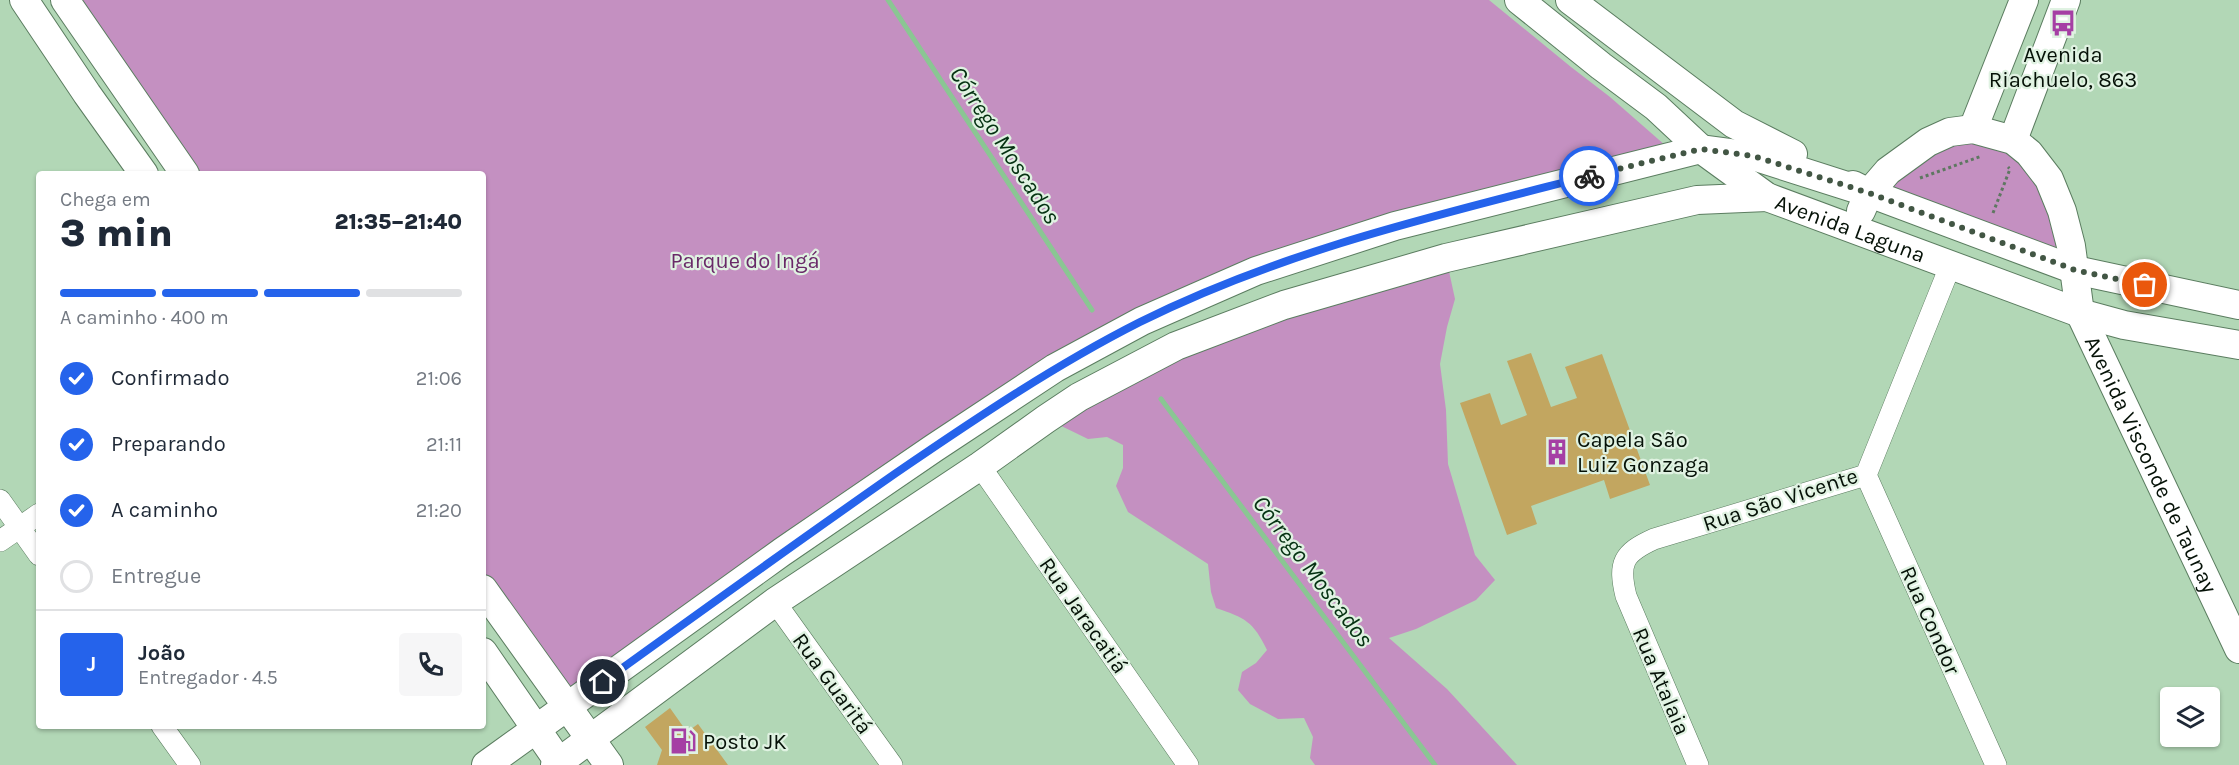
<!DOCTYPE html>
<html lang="pt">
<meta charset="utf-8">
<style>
:root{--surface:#fff;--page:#f6f6f7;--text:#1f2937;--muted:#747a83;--line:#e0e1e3;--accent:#2563eb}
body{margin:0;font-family:Karla,sans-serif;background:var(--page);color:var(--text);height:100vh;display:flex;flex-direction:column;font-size:22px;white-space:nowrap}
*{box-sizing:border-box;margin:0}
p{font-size:20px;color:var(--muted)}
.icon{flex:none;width:33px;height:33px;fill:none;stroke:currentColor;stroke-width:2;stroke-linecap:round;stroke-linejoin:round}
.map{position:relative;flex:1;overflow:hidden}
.details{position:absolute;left:36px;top:171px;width:450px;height:558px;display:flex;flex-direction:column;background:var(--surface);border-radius:6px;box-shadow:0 2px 4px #0004}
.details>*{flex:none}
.controls{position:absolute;left:2160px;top:687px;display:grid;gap:12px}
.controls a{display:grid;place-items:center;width:60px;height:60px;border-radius:6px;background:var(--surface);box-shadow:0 2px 4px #0004;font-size:30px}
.pin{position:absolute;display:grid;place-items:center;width:51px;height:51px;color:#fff;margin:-26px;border:3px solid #fff;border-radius:50%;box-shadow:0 2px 6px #0007}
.courier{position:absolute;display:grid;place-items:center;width:60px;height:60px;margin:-30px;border:4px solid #2563eb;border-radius:50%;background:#fff;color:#222;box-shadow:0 2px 8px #0007}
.overview em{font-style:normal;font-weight:800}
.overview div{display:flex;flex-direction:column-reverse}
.overview{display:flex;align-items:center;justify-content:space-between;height:102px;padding:0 24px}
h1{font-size:39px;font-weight:800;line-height:45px}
.bar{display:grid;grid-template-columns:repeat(4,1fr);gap:9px 6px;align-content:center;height:72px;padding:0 24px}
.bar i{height:8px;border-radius:4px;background:var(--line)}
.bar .active{background:var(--accent)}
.bar p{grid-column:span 4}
.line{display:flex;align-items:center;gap:15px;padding:0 24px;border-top:2px solid var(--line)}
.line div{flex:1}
.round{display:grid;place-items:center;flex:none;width:63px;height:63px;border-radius:6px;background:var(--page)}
ol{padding:0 24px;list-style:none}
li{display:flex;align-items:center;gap:18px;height:66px}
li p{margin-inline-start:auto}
li .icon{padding:6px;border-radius:50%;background:var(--accent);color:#fff;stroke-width:4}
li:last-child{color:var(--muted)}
li i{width:33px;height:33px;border:3px solid var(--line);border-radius:50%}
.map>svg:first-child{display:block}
.green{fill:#c490c1}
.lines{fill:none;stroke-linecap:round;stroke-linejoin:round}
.stream{stroke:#8ac693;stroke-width:5}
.building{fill:#c2a660}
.street-casing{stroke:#5b7d60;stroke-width:22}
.secondary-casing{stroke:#5b7d60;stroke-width:30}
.path{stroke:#5e7761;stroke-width:3;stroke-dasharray:3 3;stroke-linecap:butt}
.street{stroke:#fff;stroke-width:21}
.secondary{stroke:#fff;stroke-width:28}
.done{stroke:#425644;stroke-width:6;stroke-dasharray:0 10.8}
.route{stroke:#2563eb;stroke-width:8}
.labels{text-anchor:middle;stroke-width:4.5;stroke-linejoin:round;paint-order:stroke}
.poi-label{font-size:22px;fill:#051107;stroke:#e0f2e2;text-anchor:start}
.street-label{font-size:22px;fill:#051107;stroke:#e0f2e2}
.park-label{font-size:22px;fill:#692968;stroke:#e0f2e2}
.water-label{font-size:24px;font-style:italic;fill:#053212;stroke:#e0f2e2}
</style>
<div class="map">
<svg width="2239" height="765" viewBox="0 0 2239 765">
<rect width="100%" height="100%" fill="#b2d7b6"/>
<path class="green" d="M71,0h1418l82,67 39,30 56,49 -524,172 -574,381 -85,-119v-406h-289z
M1950,132l79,21 46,117 -206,-77z
M1447,262l8,37 -8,28 -7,37 6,46 2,54 27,91 20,25 -19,20 -60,29 -27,9 58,51 70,76h-202l-5,-7 3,-21 -9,-19 -26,1 -28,-15 -12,-14 4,-18 14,-9 11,-13c-14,-29 -22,-32 -51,-42l-5,-16 -3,-28 -80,-52 -12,-26 7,-18v-23l-16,-8 -19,2 -41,-20 131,-71z"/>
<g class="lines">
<path class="stream" d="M888,0l204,310
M1161,399l274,366"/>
</g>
<path class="building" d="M1531,353l20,54 26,-9 -12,-31 37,-13 48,131 -40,14 -6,-19 -73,26 6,18 -30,11 -47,-132 30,-10 11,32 26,-10 -20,-54z
M670,708l17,24 11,-8 30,41h-71l5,-15 -17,-23z"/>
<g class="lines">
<g class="street-casing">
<path id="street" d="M980,466l208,299
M1866,475l130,290
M1866,475l85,-211
M0,500l39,55
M0,541l39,-27
M775,602l117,163
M162,726l28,39
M1698,765l-72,-169c-8,-33 -3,-43 28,-57l212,-64"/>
</g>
<g class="secondary-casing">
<g id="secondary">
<path d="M24,0l63,94 57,80"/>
<path d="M65,0l120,174"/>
<path id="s1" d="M1519,0l82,66 55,41 45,42 66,48 313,116 44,12 115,20"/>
<path d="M1570,0l164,124 59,30"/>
<path d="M1973,129l51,-129"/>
<path d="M2013,140l53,-140"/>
<path d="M1853,185l16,8 206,77 164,35"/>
<path id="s2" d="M1861,211l8,-18 19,-22 40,-29 22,-10 23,-3 40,11 16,13 20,26 13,32 9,35 9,67 159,336"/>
<path d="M483,589l126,176"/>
<path d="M483,652l78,113"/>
<path d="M486,765l296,-213 152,-104 121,-80 87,-47 114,-50 139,-45 306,-77 52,7 116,37"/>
<path d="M555,765l220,-163 205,-136 66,-47 33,-22 97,-51 108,-41 162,-47 251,-58 70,-3"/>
</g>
</g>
<path class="path" d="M1920,178l62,-22
M1993,213l17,-44 -2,-2"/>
<use href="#street" class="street"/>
<use href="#secondary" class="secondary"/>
</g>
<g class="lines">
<path class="done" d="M1589,176l112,-27 52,7 116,37 206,77 70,15"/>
<path class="route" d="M603,682c97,-70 194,-140 293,-209 79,-54 159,-108 244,-151 142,-71 297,-107 449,-146"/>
</g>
<defs>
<g id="bus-bare" transform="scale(2.07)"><path d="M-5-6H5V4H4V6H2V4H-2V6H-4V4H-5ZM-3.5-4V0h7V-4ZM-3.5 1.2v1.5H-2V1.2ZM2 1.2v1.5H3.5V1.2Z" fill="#a53fa4" stroke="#e0f2e2" stroke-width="2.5" paint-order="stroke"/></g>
<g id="building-bare" transform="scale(2.07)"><path d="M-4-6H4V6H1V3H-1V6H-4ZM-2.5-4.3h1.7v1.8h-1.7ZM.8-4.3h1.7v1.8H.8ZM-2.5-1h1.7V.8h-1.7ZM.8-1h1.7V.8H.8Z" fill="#a53fa4" stroke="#e0f2e2" stroke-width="2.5" paint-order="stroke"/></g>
<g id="fuel-bare" transform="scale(2.07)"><path d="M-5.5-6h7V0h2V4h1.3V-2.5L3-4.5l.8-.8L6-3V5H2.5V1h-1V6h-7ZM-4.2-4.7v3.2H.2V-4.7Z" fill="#a53fa4" stroke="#e0f2e2" stroke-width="2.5" paint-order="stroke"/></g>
</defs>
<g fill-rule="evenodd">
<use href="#bus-bare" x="2063" y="23"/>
<use href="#building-bare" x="1557" y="452"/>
<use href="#fuel-bare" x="683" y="741"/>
</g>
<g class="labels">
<g class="poi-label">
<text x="2063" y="62" text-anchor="middle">Avenida<tspan x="2063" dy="25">Riachuelo, 863</tspan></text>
<text x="1577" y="447">Capela São<tspan x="1577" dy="25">Luiz Gonzaga</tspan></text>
<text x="703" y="749">Posto JK</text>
</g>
<g class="street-label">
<text dy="8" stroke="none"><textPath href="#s1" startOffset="406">Avenida Laguna</textPath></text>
<text dy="8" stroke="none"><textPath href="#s2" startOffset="546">Avenida Visconde de Taunay</textPath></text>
<text transform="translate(1780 499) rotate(-18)" y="8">Rua São Vicente</text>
<text transform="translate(1084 615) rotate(55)" y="8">Rua Jaracatiá</text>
<text transform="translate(1931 620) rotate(66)" y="8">Rua Condor</text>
<text transform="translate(1662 681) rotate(67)" y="8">Rua Atalaia</text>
<text transform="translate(833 683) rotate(54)" y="8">Rua Guaritá</text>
</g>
<g class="park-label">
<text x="745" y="268">Parque do Ingá</text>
</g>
<g class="water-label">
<text transform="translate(1005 145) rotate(57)" y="8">Córrego Moscados</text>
<text transform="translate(1313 571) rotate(53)" y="8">Córrego Moscados</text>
</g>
</g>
</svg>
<div class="controls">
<a><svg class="icon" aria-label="layers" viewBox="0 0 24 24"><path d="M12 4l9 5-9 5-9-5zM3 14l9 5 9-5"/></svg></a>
</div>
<div class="pin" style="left:2145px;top:285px;background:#ea580c"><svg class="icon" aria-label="bag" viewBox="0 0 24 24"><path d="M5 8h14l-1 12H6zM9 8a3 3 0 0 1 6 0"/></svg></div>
<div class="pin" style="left:603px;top:682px;background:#1f2937"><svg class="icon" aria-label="home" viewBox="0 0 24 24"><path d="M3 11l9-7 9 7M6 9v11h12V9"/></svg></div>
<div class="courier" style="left:1589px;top:176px"><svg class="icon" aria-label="bike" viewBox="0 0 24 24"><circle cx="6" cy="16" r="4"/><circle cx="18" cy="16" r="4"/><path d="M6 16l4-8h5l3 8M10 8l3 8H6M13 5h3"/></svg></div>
<section class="details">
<div class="overview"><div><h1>3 min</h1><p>Chega em</p></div><em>21:35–21:40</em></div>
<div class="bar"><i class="active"></i><i class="active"></i><i class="active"></i><i></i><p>A caminho · 400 m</p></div>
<ol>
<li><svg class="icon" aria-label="check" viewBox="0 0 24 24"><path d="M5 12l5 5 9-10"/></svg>Confirmado<p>21:06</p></li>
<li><svg class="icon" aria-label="check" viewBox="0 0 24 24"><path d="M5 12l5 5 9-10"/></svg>Preparando<p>21:11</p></li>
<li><svg class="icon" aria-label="check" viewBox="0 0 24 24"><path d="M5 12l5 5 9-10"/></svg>A caminho<p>21:20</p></li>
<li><i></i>Entregue</li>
</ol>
<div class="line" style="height:108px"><b class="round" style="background:var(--accent);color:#fff">J</b><div><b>João</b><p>Entregador · 4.5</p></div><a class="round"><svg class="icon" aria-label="phone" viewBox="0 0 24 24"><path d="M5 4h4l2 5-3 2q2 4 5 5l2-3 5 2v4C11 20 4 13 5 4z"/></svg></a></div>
</section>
</div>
